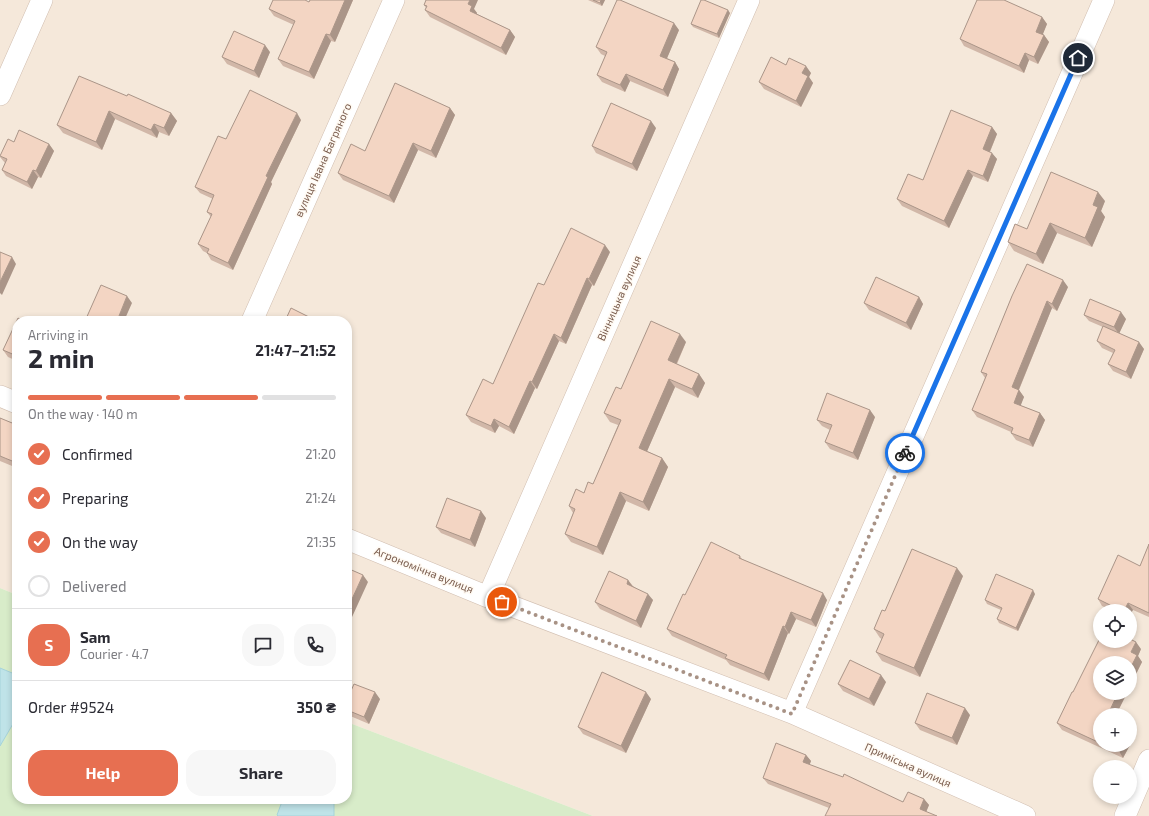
<!DOCTYPE html>
<meta charset="utf-8">
<style>
:root{--surface:#fff;--page:#f7f7f7;--text:#2b2b33;--muted:#7c7c81;--line:#e1e1e2;--accent:#e76f51}
body{margin:0;font-family:"Exo 2",sans-serif;background:var(--page);color:var(--text);height:100vh;display:flex;flex-direction:column;font-size:15px;white-space:nowrap}
*{box-sizing:border-box;margin:0}
p{font-size:13px;color:var(--muted)}
.icon{flex:none;width:22px;height:22px;fill:none;stroke:currentColor;stroke-width:2;stroke-linecap:round;stroke-linejoin:round}
.map{position:relative;flex:1;overflow:hidden}
.details{position:absolute;left:12px;top:316px;width:340px;height:488px;display:flex;flex-direction:column;background:var(--surface);border-radius:16px;box-shadow:0 2px 6px #0003}
.details>*{flex:none}
.tools{position:absolute;left:1093px;top:604px;display:grid;gap:8px}
.tools a{display:grid;place-items:center;width:44px;height:44px;border-radius:50%;background:var(--surface);box-shadow:0 2px 6px #0003;font-size:20px}
.pin{position:absolute;display:grid;place-items:center;width:34px;height:34px;color:#fff;margin:-17px;border:2px solid #fff;border-radius:50%;box-shadow:0 1px 4px #0007}
.courier{position:absolute;display:grid;place-items:center;width:40px;height:40px;margin:-20px;border:3px solid #1a73e8;border-radius:50%;background:#fff;color:#222;box-shadow:0 1px 5px #0007}
.summary em{font-style:normal;font-weight:700}
.summary div{display:flex;flex-direction:column-reverse}
.summary{display:flex;align-items:center;justify-content:space-between;height:68px;padding:0 16px}
h1{font-size:26px;font-weight:700;line-height:30px}
.bar{display:grid;grid-template-columns:repeat(4,1fr);gap:6px 4px;align-content:center;height:48px;padding:0 16px}
.bar i{height:5px;border-radius:3px;background:var(--line)}
.bar .active{background:var(--accent)}
.bar p{grid-column:span 4}
.line{display:flex;align-items:center;gap:10px;padding:0 16px;border-top:1px solid var(--line)}
.line div{flex:1}
.round{display:grid;place-items:center;flex:none;width:42px;height:42px;border-radius:16px;background:var(--page)}
ol{padding:0 16px;list-style:none}
li{display:flex;align-items:center;gap:12px;height:44px}
li p{margin-inline-start:auto}
li .icon{padding:4px;border-radius:50%;background:var(--accent);color:#fff;stroke-width:4}
li:last-child{color:var(--muted)}
li i{width:22px;height:22px;border:2px solid var(--line);border-radius:50%}
.button{display:flex;gap:8px;margin-top:auto;padding:8px 16px}
.button a{flex:1;height:46px;border-radius:16px;background:var(--accent);color:#fff;font-size:16px;font-weight:700;line-height:46px;text-align:center}
.button a+a{background:var(--page);color:var(--text)}
.map>svg:first-child{display:block}
.residential{fill:#f5e8da;fill-rule:evenodd}
.green{fill:#d8ecc9}
.water{fill:#bfe3e8;stroke:#a5d3da}
.lines{fill:none;stroke-linecap:round;stroke-linejoin:round}
.minor-casing{stroke:#d1beb0;stroke-width:22}
.minor{stroke:#fff;stroke-width:21}
.wall{fill:#d1b7a8}
.shaded-wall{fill:#aa9588}
.building{fill:#f3d5c3;stroke:#aa9588}
.done{stroke:#a89285;stroke-width:4;stroke-dasharray:0 7.2}
.route{stroke:#1a73e8;stroke-width:5}
.labels{text-anchor:middle;stroke-width:3;stroke-linejoin:round;paint-order:stroke}
.street-label{font-size:11px;fill:#7a5c4d;stroke:#fffaf3}
</style>
<div class="map">
<svg width="1149" height="816" viewBox="0 0 1149 816">
<rect width="100%" height="100%" fill="#fdf6ec"/>
<path class="residential" d="M0,0h1149v816h-556l-246,-94v-401h-330v274l-17,-7zM1100,611h30v30h-30zM1100,663h30v30h-30zM1100,715h30v30h-30zM1100,767h30v30h-30z"/>
<path class="green" d="M0,588l17,7v204h330v-77l246,94h-593z"/>
<path class="water" d="M0,668l17,7v42l-17,29z
M283,799h48l3,4v13h-56l-1,-1z"/>
<g class="lines">
<g class="minor-casing">
<path id="minor" d="M0,95l42,-95
M252,321l142,-321
M0,396l17,7
M347,539l141,58 304,116 233,103
M488,597l261,-597
M792,713l312,-713
M1125,816l24,-56"/>
</g>
<use href="#minor" class="minor"/>
</g>
<path class="wall" d="M310,0h43l-18,42 -4,-1 -17,38 -31,-13 -5,-7 16,-34 -20,-9 -5,-7 40,-7z
M588,0h17l-3,6z
M424,5l50,4 3,4v1l33,16 5,7 -9,18 -76,-38 -5,-7 1,-2z
M730,13l-11,25 -26,-11 -2,-3z
M1042,17l5,7 -5,11h2l5,7 -11,22 -9,-4 -5,13 -60,-27 -4,-7z
M679,30l-12,28 8,4 4,7 -11,28 -38,-16 -5,11 -23,-10 -5,-7 8,-19 -4,-2 -5,-7z
M270,52l-11,26 -32,-14 -5,-7z
M786,65l25,8 -2,4 4,6 -12,24 -37,-18 -5,-7z
M127,96l44,17 6,8 -8,15 -10,-4 -2,6 -42,-19 -13,31 -39,-17 -6,-8z
M450,108l5,7 -19,43 -18,-8 -24,53 -51,-23 -5,-7 27,-22z
M301,120l-30,62 1,2 -39,86 -22,-10 -4,-7 -4,-2 -5,-7 13,-27 -4,-5 6,-13 -13,-6 -5,-6 31,-48z
M992,127l5,7 -7,18 7,7 -9,23 -15,-6 -24,52 -47,-22 -5,-7 26,-19z
M656,128l-19,43 -41,-18 -4,-7z
M14,142l35,2 5,7 -13,27 -3,-1 -6,12 -26,-13 -4,-6 3,-7 -5,-6z
M1105,201l-4,10 4,6 -13,30 -35,-14 -14,31 -29,-13 -6,-9 19,-13z
M610,252l-16,34 -2,-1 -26,59 -7,-3 -22,48 -2,-1 -21,46 -15,-8 -4,7 -24,-11 -5,-7 27,-31 51,-99z
M1068,287l-11,24 -5,-3 -33,82 5,7 -4,8 20,8 5,7 -12,27 -17,-7 -5,-7v-1l-34,-15 -5,-7 13,-32 -4,-6 31,-76z
M919,297l4,7 -12,26 -42,-20 -5,-7z
M1084,315l42,4 -7,14 25,16 -13,30 -18,-8 -5,-7 5,-11 -11,-5 -5,-7 6,-14 -14,-6z
M17,321v40l-9,-4 -5,-7z
M686,342l-9,22 22,10 6,9 -7,15 -23,-11 -28,64 15,7 6,9 -19,44 -23,-10 -23,54 -32,-13 -6,-8 8,-21 -4,-7 24,-22 25,-59 -8,-3 -6,-9 17,-24z
M875,417l-17,43 -28,-11 -5,-7 5,-12 -8,-4 -5,-6z
M0,418l17,7v43l-17,-7z
M486,518l-11,29 -34,-14 -5,-6z
M1149,544v73l-16,-7 -3,1h-17l-11,-5 -4,-7 42,-33z
M740,556l2,3 85,41 -11,27 -20,-8 -7,15 -1,-1 -19,48 -39,-16 -4,-5 -54,-24 -5,-7 18,-34z
M963,576l-43,101 -38,-16 -6,-9 6,-13 -2,-1 -6,-9 11,-18z
M628,580l5,6 20,14 -12,28 -41,-19 -5,-7z
M1035,594l-17,37 -19,-8 -2,-4 4,-9 -14,-6 -2,-4z
M1141,649l-3,7 4,6 -26,53h-16v30h30l-7,13 -61,-28 -5,-7 16,-31z
M886,682l-12,24 -31,-15 -5,-7z
M380,699l-11,25 -21,-9 -1,-1v-14z
M651,699l-25,54 -43,-19 -5,-7z
M970,715l-13,30 -37,-15 -5,-7z
M806,755l5,6 -2,4 94,37 21,-3 5,6 -3,6 -97,-3 -61,-24 -5,-6z"/>
<path class="shaded-wall" d="M345,0h8l-18,42 -5,-7z
M470,0h8l-4,9 3,4 -2,5 -5,-7 -2,-7z
M601,0h4l-3,6 -2,-3z
M728,10l2,3 -11,25 -2,-4z
M1042,17l5,7 -6,15 -5,-7z
M674,23l5,7 -14,33 -5,-7z
M510,30l5,7 -9,18 -5,-7z
M326,34l5,7 -17,38 -5,-7z
M1044,35l5,7 -11,22 -4,-7z
M265,45l5,7 -11,26 -5,-7z
M1025,53l4,7 -5,13 -5,-7z
M675,62l4,7 -11,28 -5,-7z
M806,66l5,7 -2,4 4,6 -12,24 -5,-6 6,-28z
M626,74l4,7 -5,11 -5,-7z
M450,108l5,7 -19,43 -5,-7z
M109,111l6,8 -13,31 -6,-8z
M171,113l6,8 -8,15 -5,-8z
M297,113l4,7 -30,62 1,2 -39,86 -5,-7 38,-87z
M651,121l5,7 -19,43 -5,-7z
M154,124l5,8 -2,6 -6,-8z
M992,127l5,7 -9,22 -5,-7z
M413,143l5,7 -24,53 -5,-7z
M49,144l5,7 -13,27 -5,-7z
M992,153l5,6 -9,23 -5,-6z
M33,170l5,7 -6,12 -5,-7z
M968,170l5,6 -24,52 -5,-7z
M1098,192l7,9 -4,10 4,6 -13,30 -7,-9 8,-33z
M1050,223l7,10 -14,31 -7,-10z
M605,245l5,7 -16,34 -5,-7z
M12,257l4,7 -14,31 -2,-2v-11z
M587,278l5,7 -26,59 -5,-6z
M1063,280l5,7 -11,24 -5,-7z
M127,296l5,7 -8,18h-7z
M919,297l4,7 -12,26 -5,-7z
M1047,301l5,7 -35,86 -5,-7z
M1121,312l5,7 -7,15 -5,-7z
M554,334l5,7 -22,48 -5,-7z
M680,334l6,8 -12,27 -6,-9z
M1139,342l5,7 -13,30 -5,-7z
M699,374l6,9 -7,15 -6,-9z
M669,379l6,8 -30,69 -6,-8z
M530,381l5,7 -21,46 -5,-7z
M1019,390l5,7 -5,13 -5,-7z
M870,410l5,7 -17,43 -5,-7z
M1040,413l5,7 -12,27 -4,-7z
M494,419l5,7 -4,7 -4,-7z
M662,458l6,9 -19,44 -6,-9z
M620,492l6,9 -23,54 -6,-8z
M481,511l5,7 -11,29 -5,-7z
M957,568l6,8 -43,101 -6,-9z
M363,575l5,7 -21,46v-18z
M628,580l5,7 -6,-3z
M1033,590l2,4 -17,37 -2,-3z
M823,593l4,7 -11,27 -5,-7z
M648,594l5,6 -12,28 -5,-7z
M1128,603l5,7 -3,5v-4h-6z
M791,612l5,7 -7,15 -4,-7z
M783,626l5,7 -19,48 -5,-7z
M1136,642l5,7 -3,7 4,6 -12,24v-17l1,-17z
M881,675l5,7 -12,24 -5,-7z
M375,692l5,7 -11,25 -5,-7z
M646,692l5,7 -25,54 -5,-7z
M1118,693h9l-11,22h-3l-3,-5z
M965,708l5,7 -13,30 -5,-7z
M1131,726l5,7 -6,12v-18z
M1122,745h8l-7,13 -4,-7z
M806,755l5,6 -3,8 -5,-7z
M924,799l5,6 -4,10 -5,-6z"/>
<path class="building" d="M273,0h32l4,2 1,-2h35l-15,35 -4,-1 -17,38 -31,-13 17,-38 -26,-12z
M426,0h44l-2,4 4,2 -2,5 40,19 -9,18 -76,-38 2,-4 -3,-1z
M593,0h8l-1,3z
M617,0h3l54,23 -14,33 15,6 -12,28 -37,-16 -6,11 -23,-10 10,-23 -11,-5z
M701,0h3l24,10 -11,24 -26,-10z
M977,0h27l38,17 -6,15 8,3 -10,22 -9,-4 -6,13 -59,-27z
M234,31l31,14 -11,26 -32,-14z
M771,57l15,8 3,-7 17,8 -4,7 6,3 -12,25 -37,-19z
M79,76l48,20 1,-2 43,19 -7,15 -10,-4 -3,6 -42,-19 -13,31 -39,-17z
M395,83l55,25 -19,43 -18,-8 -24,53 -51,-23 13,-29 14,7z
M250,90l47,23 -31,63 2,1 -40,86 -21,-10 2,-4 -11,-5 14,-30 -5,-2 7,-17 -19,-8 23,-51 8,3z
M611,103l40,18 -19,43 -40,-18z
M951,110l41,17 -9,22 9,4 -9,23 -15,-6 -24,51 -47,-22 11,-25 15,6z
M19,130l30,14 -13,27 -3,-1 -6,12 -25,-12 5,-11 -7,-3 8,-17 6,3z
M1051,172l47,20 -5,13 5,2 -13,31 -35,-15 -14,31 -28,-12 7,-18 12,5z
M571,228l34,17 -16,34 -2,-1 -26,60 -7,-4 -22,48 -2,-1 -21,46 -15,-8 -3,7 -25,-11 17,-36 10,5 45,-101 6,2z
M0,252l12,5 -12,25z
M1027,264l36,16 -11,24 -5,-3 -35,86 7,3 -5,13 26,10 -11,27 -18,-7 2,-5 -41,-18 15,-36 -6,-2 31,-76z
M876,277l43,20 -13,26 -42,-20z
M101,285l26,11 -10,25h-32z
M1090,299l31,13 -7,15 -30,-12z
M291,308l26,13h-32z
M18,318l5,3h-6v35l-14,-6z
M651,321l29,13 -12,26 31,14 -7,15 -23,-10 -30,69 23,10 -19,44 -23,-10 -23,55 -32,-13 10,-25 -6,-3 7,-17 8,4 4,-11 5,2 28,-64 -17,-7 12,-26 5,2z
M1103,326l36,16 -13,30 -18,-8 7,-14 -18,-9z
M827,393l43,17 -17,43 -28,-11 7,-17 -15,-5z
M0,418l17,7v38l-17,-7z
M447,498l34,13 -11,29 -34,-13z
M711,542l29,14 -1,2 84,35 -12,27 -20,-8 -6,15 -2,-1 -19,48 -39,-16 2,-3 -60,-26 16,-35 2,1z
M1149,544v69l-21,-10 -4,8h-2l-24,-12 20,-44 22,11z
M912,549l45,19 -43,100 -38,-16 8,-18 -10,-5 8,-19 3,1z
M347,568l16,7 -16,35z
M609,571l19,9 -1,4 21,10 -12,27 -41,-19z
M996,574l37,16 -17,38 -19,-9 5,-11 -17,-8z
M1100,638v3h30v-2l6,3 -5,10 6,3 -7,14v-6h-30v30h18l-8,17 4,2 -1,3h-13v28l-43,-20 15,-31h1z
M850,660l31,15 -12,24 -31,-15z
M602,672l44,20 -25,54 -43,-19z
M354,684l21,8 -11,25 -17,-7v-10z
M927,693l38,15 -13,30 -37,-15z
M776,743l30,12 -3,7 40,15 1,-3 59,28 5,-10 16,7 -4,10 17,7h-112l6,-12 -68,-26z
M1105,745h17l-3,6z"/>
<g class="lines">
<path class="done" d="M502,602l290,112 113,-261"/>
<path class="route" d="M905,453l173,-395"/>
</g>
<g class="labels">
<g class="street-label">
<text transform="translate(323 160) rotate(-66)" y="4">вулиця Івана Багряного</text>
<text transform="translate(619 298) rotate(-66)" y="4">Вінницька вулиця</text>
<text transform="translate(424 570) rotate(22)" y="4">Агрономічна вулиця</text>
<text transform="translate(908 765) rotate(24)" y="4">Приміська вулиця</text>
</g>
</g>
</svg>
<div class="tools">
<a><svg class="icon" aria-label="locate" viewBox="0 0 24 24"><circle cx="12" cy="12" r="6"/><path d="M12 2v4M12 18v4M2 12h4M18 12h4"/></svg></a>
<a><svg class="icon" aria-label="layers" viewBox="0 0 24 24"><path d="M12 4l9 5-9 5-9-5zM3 14l9 5 9-5"/></svg></a>
<a>+</a>
<a>−</a>
</div>
<div class="pin" style="left:502px;top:602px;background:#ea580c"><svg class="icon" aria-label="bag" viewBox="0 0 24 24"><path d="M5 8h14l-1 12H6zM9 8a3 3 0 0 1 6 0"/></svg></div>
<div class="pin" style="left:1078px;top:58px;background:#1f2937"><svg class="icon" aria-label="home" viewBox="0 0 24 24"><path d="M3 11l9-7 9 7M6 9v11h12V9"/></svg></div>
<div class="courier" style="left:905px;top:453px"><svg class="icon" aria-label="bike" viewBox="0 0 24 24"><circle cx="6" cy="16" r="4"/><circle cx="18" cy="16" r="4"/><path d="M6 16l4-8h5l3 8M10 8l3 8H6M13 5h3"/></svg></div>
<section class="details">
<div class="summary"><div><h1>2 min</h1><p>Arriving in</p></div><em>21:47–21:52</em></div>
<div class="bar"><i class="active"></i><i class="active"></i><i class="active"></i><i></i><p>On the way · 140 m</p></div>
<ol>
<li><svg class="icon" aria-label="check" viewBox="0 0 24 24"><path d="M5 12l5 5 9-10"/></svg>Confirmed<p>21:20</p></li>
<li><svg class="icon" aria-label="check" viewBox="0 0 24 24"><path d="M5 12l5 5 9-10"/></svg>Preparing<p>21:24</p></li>
<li><svg class="icon" aria-label="check" viewBox="0 0 24 24"><path d="M5 12l5 5 9-10"/></svg>On the way<p>21:35</p></li>
<li><i></i>Delivered</li>
</ol>
<div class="line" style="height:72px"><b class="round" style="background:var(--accent);color:#fff">S</b><div><b>Sam</b><p>Courier · 4.7</p></div><a class="round"><svg class="icon" aria-label="chat" viewBox="0 0 24 24"><path d="M4 5h16v11H9l-5 4z"/></svg></a><a class="round"><svg class="icon" aria-label="phone" viewBox="0 0 24 24"><path d="M5 4h4l2 5-3 2q2 4 5 5l2-3 5 2v4C11 20 4 13 5 4z"/></svg></a></div>
<div class="line" style="height:52px"><div>Order #9524</div><b>350 ₴</b></div>
<div class="button"><a>Help</a><a>Share</a></div>
</section>
</div>
